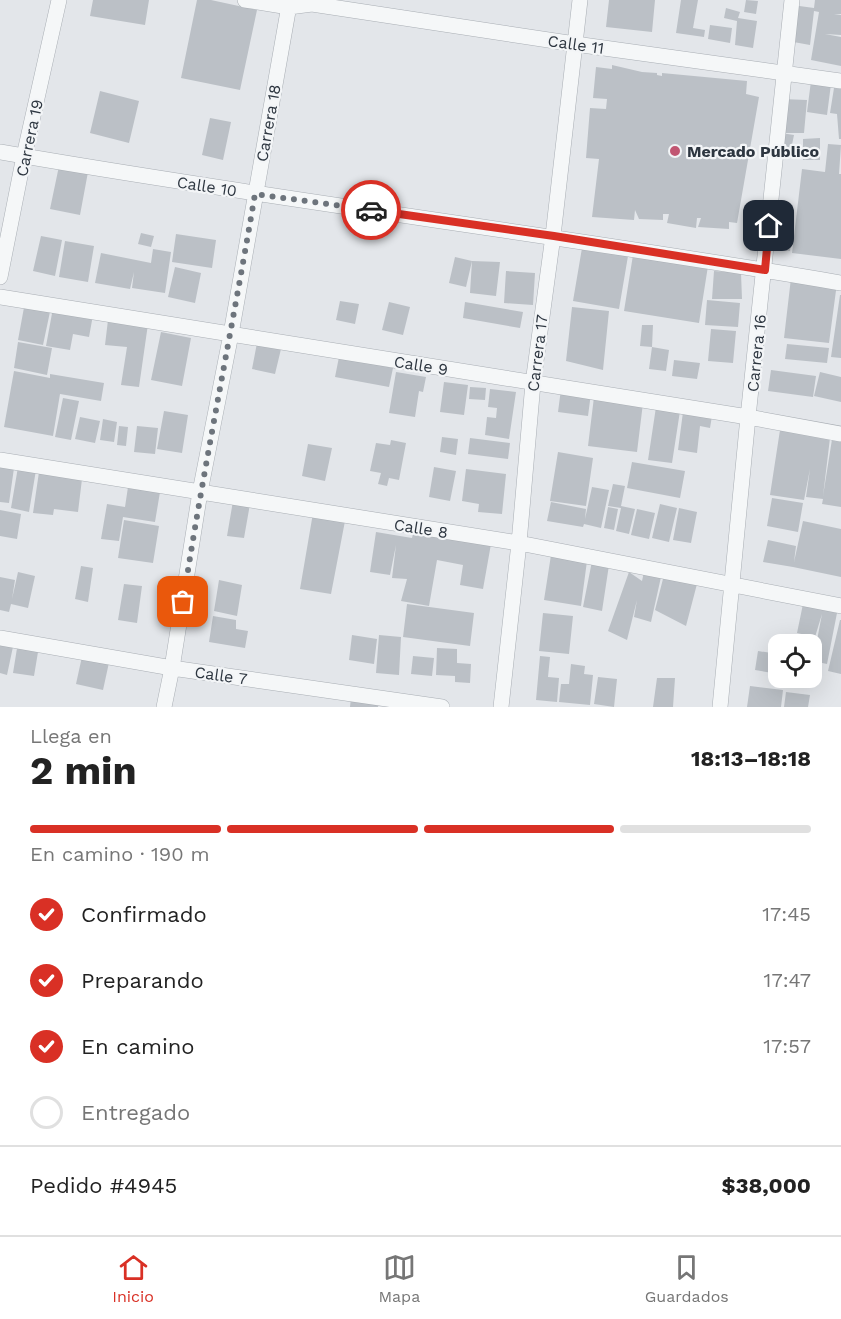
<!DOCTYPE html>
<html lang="es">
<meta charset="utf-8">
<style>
:root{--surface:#fff;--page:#f6f6f6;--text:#222;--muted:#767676;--line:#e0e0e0;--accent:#d93025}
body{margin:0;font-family:"Work Sans",sans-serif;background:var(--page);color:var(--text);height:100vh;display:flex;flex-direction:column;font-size:22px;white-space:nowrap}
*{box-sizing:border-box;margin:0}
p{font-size:20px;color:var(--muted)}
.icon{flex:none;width:33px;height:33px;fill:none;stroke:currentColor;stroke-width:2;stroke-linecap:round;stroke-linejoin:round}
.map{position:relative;height:707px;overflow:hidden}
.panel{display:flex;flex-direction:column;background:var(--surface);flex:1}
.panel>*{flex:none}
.buttons{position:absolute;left:768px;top:634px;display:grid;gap:12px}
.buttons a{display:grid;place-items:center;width:54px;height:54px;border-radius:12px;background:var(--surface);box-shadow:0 6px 24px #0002;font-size:30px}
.pin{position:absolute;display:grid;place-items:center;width:51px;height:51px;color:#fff;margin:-26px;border-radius:12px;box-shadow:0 3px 9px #0006}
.courier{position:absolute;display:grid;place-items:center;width:60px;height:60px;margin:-30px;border:4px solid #d93025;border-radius:50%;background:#fff;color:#222;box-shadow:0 2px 8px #0007}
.summary em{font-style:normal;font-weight:700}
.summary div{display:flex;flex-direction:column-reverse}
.summary{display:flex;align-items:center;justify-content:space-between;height:102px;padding:0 30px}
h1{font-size:39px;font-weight:700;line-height:45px}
.bar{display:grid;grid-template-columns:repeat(4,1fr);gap:9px 6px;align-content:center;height:72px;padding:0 30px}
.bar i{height:8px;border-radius:4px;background:var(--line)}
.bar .current{background:var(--accent)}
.bar p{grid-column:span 4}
.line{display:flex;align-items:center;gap:15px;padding:0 30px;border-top:2px solid var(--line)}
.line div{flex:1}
ol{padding:0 30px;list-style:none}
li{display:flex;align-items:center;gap:18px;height:66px}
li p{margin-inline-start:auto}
li .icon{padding:6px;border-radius:50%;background:var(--accent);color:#fff;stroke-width:4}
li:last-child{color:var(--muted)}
li i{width:33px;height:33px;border:3px solid var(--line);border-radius:50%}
.tabs{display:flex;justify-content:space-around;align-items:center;height:84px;border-top:2px solid var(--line);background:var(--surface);font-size:16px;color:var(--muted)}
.tabs a{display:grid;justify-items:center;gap:3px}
.tabs .current{color:var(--accent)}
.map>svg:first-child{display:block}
.building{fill:#bbc0c6}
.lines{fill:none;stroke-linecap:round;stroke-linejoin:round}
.minor-casing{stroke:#a9aeb4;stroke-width:16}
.minor{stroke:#f5f7f8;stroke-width:15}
.done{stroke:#6d747c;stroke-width:6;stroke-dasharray:0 10.8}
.route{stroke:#d93025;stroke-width:8}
.poi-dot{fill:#c15672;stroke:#f3f5f7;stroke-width:2}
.labels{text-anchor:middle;stroke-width:4.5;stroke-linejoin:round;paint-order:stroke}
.street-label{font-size:16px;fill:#2d3640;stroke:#f3f5f7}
.poi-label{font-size:16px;font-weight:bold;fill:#2d3640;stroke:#f3f5f7;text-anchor:start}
</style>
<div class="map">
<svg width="841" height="707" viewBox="0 0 841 707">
<rect width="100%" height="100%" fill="#e3e6ea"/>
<path class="building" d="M93,0h56l-4,25 -55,-9z
M197,0h14l46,10 -17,80 -59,-12z
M609,0h46l-3,32 -46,-5z
M681,0h17l-5,28 12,2 -1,7 -28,-4z
M746,0l12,1 -2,13 -12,-2z
M815,0h26v14h-7l7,1v20l-16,-1 16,3v29l-30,-6 8,-48 -5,-1 -4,34 -22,-4 4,-36 22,3z
M726,8l14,4 -2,6 19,3 -4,27 -18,-3 2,-24 -13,-3z
M710,25l22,3 -2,15 -22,-4z
M612,65l30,7 15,1v2l5,1v-3l85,8 -1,13 13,3 -22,126 -8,-1v7l-31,-2 3,-9h-4l-1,10 -29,-5 2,-9h-6v6l-24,-1 -4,-9 -1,10 -42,-3 7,-58 -13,-1 4,-50 16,1 1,-10 -14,-1 3,-31 16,2z
M811,81l20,3 -4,31 -20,-3z
M834,88l7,1v50h-2l-2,-25 -7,-1z
M100,91l39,10 -10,42 -39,-10z
M782,99l25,1 -3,33h-23l13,2 -4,19 -12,-3z
M210,118l21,4 -8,38 -21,-5z
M820,138v22h-17v-21z
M828,144l13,1 -2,29h2v85l-49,-6 10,-84 23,3z
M59,166l29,6 -8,43 -30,-6z
M771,231l21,3 -2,17 -21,-1z
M141,233l13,3 -3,11 -13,-3z
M176,234l40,6 -4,28 -40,-6z
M41,236l21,4 -7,36 -22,-5z
M65,241l29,5 -6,36 -29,-5z
M582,248l46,8 -9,53 -46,-8z
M153,249l18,3 -6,41 -33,-5 2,-16 -4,17 -35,-6 6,-30 50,10z
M633,255l75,11 -9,57 -75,-12z
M455,257l17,4 28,1 -4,34 -26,-3 2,-32 -6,26 -17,-4z
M175,267l26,6 -6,30 -27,-6z
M506,271l29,2 -2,32 -29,-2z
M714,271l27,2 1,26h-30z
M791,278l46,5 -8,60 -45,-5z
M840,295h1v63l-10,-1z
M707,300l33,3 -2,24 -33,-2z
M340,301l19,3 -4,20 -19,-4z
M25,302l26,5 -8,38 -25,-5z
M389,302l21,5 -7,28 -21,-5z
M465,302l58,10 -3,16 -57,-10z
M572,307l37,4 -6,59 -37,-9z
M53,308l40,7 -4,22 -16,-3 -3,16 -24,-4z
M108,320l40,4 -9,63 -18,-2 6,-38 -22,-2z
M642,325h11l-1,22 17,3 -3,21 -17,-2 3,-22 -12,-1z
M711,329l25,2 -3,32 -25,-2z
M161,332l30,6 -9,48 -31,-6z
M18,342l34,6 -5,27 -33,-7z
M257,343l24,6 -6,25 -23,-5z
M787,344l42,4 -2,15 -42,-4z
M339,357l54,11 -4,19 -54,-10z
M674,360l26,3 -3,16 -25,-3z
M771,370l45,6 -3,21 -45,-6z
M14,371l36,7v-4l54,9 -3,18 -41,-7 -7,42 -49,-9z
M396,372l30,5 -3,15 -4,-1 -4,26 -26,-4z
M820,372l21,5v25l-27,-6z
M444,382l24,3 -4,30 -24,-3z
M470,387l16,1 -1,12 -16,-1z
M490,389l26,3 -7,47 -24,-4 2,-18 9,1 1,-10 -9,-1z
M561,389l30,4 -3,23 -30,-4z
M594,397l49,6 -6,49 -49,-6z
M63,398l16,3 -8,39 -16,-3z
M656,407l24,4 -8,52 -24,-3z
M164,411l24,4 -6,38 -25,-4z
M683,412l29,4 -2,12 -10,-2 -3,27 -19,-3z
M80,417l20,4 -5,22 -20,-4z
M103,419l14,3 -3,20 -14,-2z
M119,426l9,1 -2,19 -9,-1z
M137,426l21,2 -3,26 -21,-2z
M780,430l50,8 -7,58 10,-63 8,2v72l-19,-3 1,-5 -17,-2 4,-28 -6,31 -34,-5z
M442,437l16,2 -2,16 -16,-3z
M470,438l40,5 -2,16 -40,-5z
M391,440l15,3 -7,37 -10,-2 -2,8 -9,-2 3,-11 -11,-2 6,-28 14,2z
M308,444l24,4 -7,33 -23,-5z
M558,452l35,6 -7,48 -36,-5z
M632,462l53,9 -5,27 -53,-10z
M0,466l14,2 -5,35 -9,-1z
M18,467l18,3 -7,42 -18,-4z
M434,467l22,4 -6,30 -21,-4z
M466,469l40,5 -4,40 -24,-2 1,-8 -17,-3z
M39,472l43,7 -4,33 -24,-3 -1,6 -20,-2z
M613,484l12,2 -4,20 14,3 -6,25 -13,-3 5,-23 -13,-2z
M128,487l32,5 -5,30 -32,-5 -4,24 -18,-2 6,-35 18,3z
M592,487l17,3 -8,38 -17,-4 -1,3 -36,-6 4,-19 35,7 -1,10z
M772,498l31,5 -5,29 -31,-6z
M233,501l17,3 -6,34 -17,-2z
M660,504l17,4 -8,34 -17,-4z
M608,507l10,2 -4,21 -10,-2z
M679,508l18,4 -6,31 -18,-3z
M637,509l18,4 -6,26 -18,-4z
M0,510l21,4 -4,25 -17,-3z
M313,513l32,8 -14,73 -31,-5z
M124,520l35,6 -6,37 -35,-5z
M803,521l38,8v48l-48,-10 -30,-5 5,-22 28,6 -2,16z
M414,530l77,14 -8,45 -23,-4 3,-20 -26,-5 -8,46 -28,-5 6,-22 -15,-1 4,-33 -6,30 -20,-3 6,-40 36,6z
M551,555l36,6 -6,45 -37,-6z
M592,561l17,4 -7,46 -19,-4z
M81,566l12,2 -5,34 -13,-3z
M18,572l17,4 -7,32 -17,-4 -2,8 -9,-2v-33l15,3 -3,19z
M629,572l13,9 2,-9 17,5 -10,45 -17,-5 3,-17 -10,40 -19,-9z
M664,575l33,9 -11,42 -31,-16z
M219,580l23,5 -5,31 -23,-5z
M124,584l18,2 -5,37 -19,-3z
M407,604l67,9 -4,33 -67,-9z
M803,604l34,9 -10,51 -14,-3 9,-47 -7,23 -18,-4z
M543,613l30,3 -4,38 -30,-3z
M213,616l23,4v9l12,2 -3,17 -36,-6z
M840,620h1v54l-13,-3z
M352,635l25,4 -3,25 -25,-4z
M379,635l22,2 -2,38 -23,-2z
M14,642l-7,33 -7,-2v-28z
M18,642l21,4 -5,30 -21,-3z
M437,648l20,1v14l14,1 -1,19 -15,-1v-6l-19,-1z
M758,651l20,3v20l-23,-4z
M83,652l27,6 -7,32 -27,-6z
M413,656l21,2 -2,18 -21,-2z
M540,656l10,1 -2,20 11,1 -2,24 -21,-2z
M571,664l14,2 -1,8 9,1 -3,30 -31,-3 2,-18h8z
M598,677l19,2 -3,28 -20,-3z
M657,678h18l-2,29h-20z
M750,686l33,4 -2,17h-34z
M786,692l24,3 -2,12h-24z
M351,697l28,4 -1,6h-28z"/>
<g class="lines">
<g class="minor-casing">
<path id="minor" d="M245,0l44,7 23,-3 263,40 266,37
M0,152c280,49 561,83 841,131
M0,277l24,-121 35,-156
M0,297l748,120 93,17
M0,460l519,83 322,63
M0,638l172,30 270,39
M164,707l8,-39 28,-176 31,-158 59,-334
M501,707l18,-164 14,-160 20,-147 27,-236
M720,707l28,-290 44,-417"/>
</g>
<use href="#minor" class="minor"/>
</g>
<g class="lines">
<path class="done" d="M183,602c21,-137 49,-272 72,-408l116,16"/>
<path class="route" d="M371,210l183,26 211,34 4,-44"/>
</g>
<circle class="poi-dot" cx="675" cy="151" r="6"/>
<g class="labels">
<g class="street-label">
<text transform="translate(576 44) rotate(8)" y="6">Calle 11</text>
<text transform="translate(268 123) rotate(-80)" y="6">Carrera 18</text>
<text transform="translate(29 138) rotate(-78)" y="6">Carrera 19</text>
<text transform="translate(207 186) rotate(9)" y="6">Calle 10</text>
<text transform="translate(537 353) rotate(-83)" y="6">Carrera 17</text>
<text transform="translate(756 353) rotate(-84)" y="6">Carrera 16</text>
<text transform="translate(421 365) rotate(9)" y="6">Calle 9</text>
<text transform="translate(421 528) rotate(9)" y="6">Calle 8</text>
<text transform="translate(221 675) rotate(8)" y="6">Calle 7</text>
</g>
<g class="poi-label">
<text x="687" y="157">Mercado Público</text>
</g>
</g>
</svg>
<div class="buttons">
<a><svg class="icon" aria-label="locate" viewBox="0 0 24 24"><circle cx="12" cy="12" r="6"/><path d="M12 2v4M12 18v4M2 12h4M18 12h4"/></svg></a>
</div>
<div class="pin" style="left:183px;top:602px;background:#ea580c"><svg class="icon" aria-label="bag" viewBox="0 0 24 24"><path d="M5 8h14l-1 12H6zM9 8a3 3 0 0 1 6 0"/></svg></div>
<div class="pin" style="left:769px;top:226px;background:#1f2937"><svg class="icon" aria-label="home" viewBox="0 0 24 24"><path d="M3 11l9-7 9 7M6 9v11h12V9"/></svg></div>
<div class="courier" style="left:371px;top:210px"><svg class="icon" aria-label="car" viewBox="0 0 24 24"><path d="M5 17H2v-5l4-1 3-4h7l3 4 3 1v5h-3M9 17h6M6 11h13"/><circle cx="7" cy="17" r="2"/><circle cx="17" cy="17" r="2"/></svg></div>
</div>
<section class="panel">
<div class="summary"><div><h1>2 min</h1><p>Llega en</p></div><em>18:13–18:18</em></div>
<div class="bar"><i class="current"></i><i class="current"></i><i class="current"></i><i></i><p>En camino · 190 m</p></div>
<ol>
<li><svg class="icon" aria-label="check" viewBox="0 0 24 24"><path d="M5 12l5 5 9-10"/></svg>Confirmado<p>17:45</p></li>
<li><svg class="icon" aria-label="check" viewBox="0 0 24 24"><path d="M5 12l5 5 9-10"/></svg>Preparando<p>17:47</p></li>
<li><svg class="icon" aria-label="check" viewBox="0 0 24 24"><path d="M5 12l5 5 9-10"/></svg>En camino<p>17:57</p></li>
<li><i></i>Entregado</li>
</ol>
<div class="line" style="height:78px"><div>Pedido #4945</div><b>$38,000</b></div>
</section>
<nav class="tabs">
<a class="current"><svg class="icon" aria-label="home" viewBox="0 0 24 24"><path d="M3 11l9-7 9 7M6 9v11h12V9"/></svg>Inicio</a>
<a><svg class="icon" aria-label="map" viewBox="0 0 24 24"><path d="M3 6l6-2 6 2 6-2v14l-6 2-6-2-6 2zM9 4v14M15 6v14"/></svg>Mapa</a>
<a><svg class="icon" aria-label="saved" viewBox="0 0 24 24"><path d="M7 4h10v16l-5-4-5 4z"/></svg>Guardados</a>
</nav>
